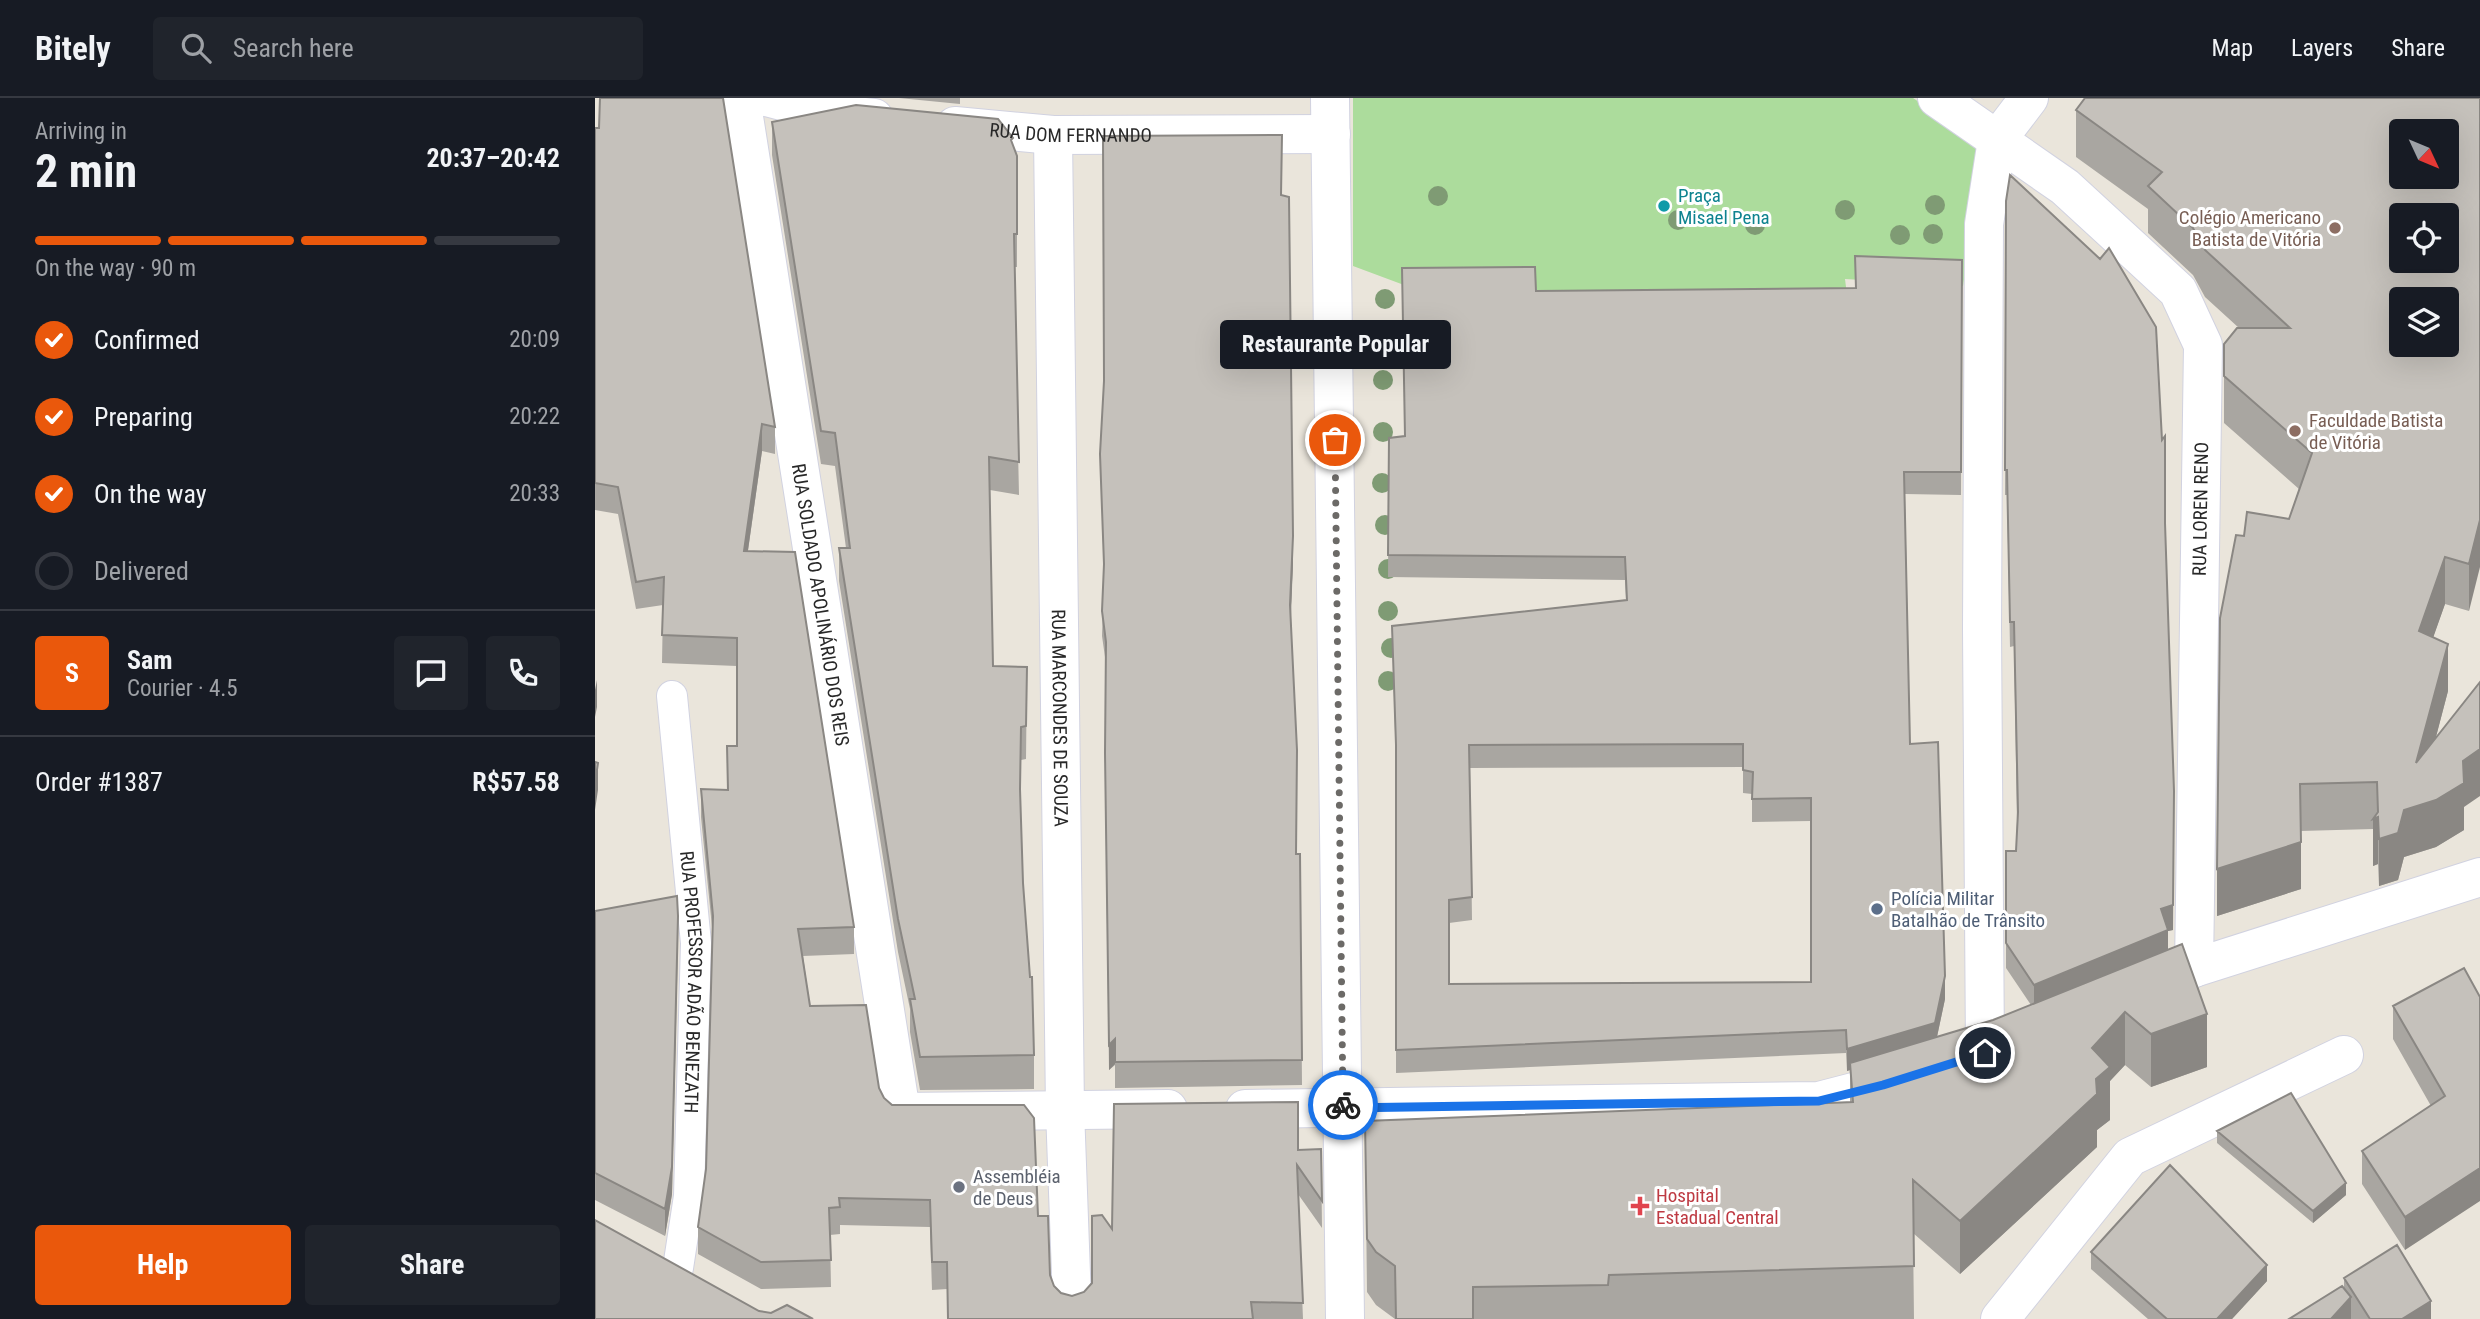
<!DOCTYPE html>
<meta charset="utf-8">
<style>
:root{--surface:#171b24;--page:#20242c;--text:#f1f3f6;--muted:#9ea1a6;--line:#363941;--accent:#ea580c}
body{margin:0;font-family:"Roboto Condensed",sans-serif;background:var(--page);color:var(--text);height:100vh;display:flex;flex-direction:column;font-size:26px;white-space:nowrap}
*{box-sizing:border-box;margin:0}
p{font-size:23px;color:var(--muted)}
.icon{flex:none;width:38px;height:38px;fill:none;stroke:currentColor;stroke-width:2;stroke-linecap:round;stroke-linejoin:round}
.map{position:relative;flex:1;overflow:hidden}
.drawer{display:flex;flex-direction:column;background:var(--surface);width:595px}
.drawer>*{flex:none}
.needle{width:46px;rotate:134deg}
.fabs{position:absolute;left:1794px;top:21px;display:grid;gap:14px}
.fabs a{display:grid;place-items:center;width:70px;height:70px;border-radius:7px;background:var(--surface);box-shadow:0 7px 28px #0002;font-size:35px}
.pin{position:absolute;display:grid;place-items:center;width:60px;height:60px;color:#fff;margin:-30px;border:4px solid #fff;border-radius:50%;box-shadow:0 2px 7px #0007}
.courier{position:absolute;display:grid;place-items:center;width:70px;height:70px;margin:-35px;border:5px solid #1a73e8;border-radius:50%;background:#fff;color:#222;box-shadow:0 2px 9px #0007}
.bubble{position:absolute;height:49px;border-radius:7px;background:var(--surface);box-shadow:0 7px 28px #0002;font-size:23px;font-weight:700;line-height:49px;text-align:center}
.overview em{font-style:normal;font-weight:700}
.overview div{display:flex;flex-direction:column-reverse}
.overview{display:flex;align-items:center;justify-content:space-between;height:119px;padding:0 35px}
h1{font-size:46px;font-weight:700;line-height:52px}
.bar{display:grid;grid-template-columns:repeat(4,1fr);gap:10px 7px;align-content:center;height:84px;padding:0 35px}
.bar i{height:9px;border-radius:5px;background:var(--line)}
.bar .active{background:var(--accent)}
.bar p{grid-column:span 4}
.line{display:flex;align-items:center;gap:18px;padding:0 35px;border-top:2px solid var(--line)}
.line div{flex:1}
.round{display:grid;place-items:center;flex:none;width:74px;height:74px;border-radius:7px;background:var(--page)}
ol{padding:0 35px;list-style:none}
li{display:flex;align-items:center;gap:21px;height:77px}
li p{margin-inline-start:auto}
li .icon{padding:7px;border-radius:50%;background:var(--accent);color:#fff;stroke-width:4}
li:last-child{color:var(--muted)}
li i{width:38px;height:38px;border:4px solid var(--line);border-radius:50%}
.cta{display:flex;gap:14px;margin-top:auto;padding:14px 35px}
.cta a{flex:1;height:80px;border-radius:7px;background:var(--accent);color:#fff;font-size:28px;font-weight:700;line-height:80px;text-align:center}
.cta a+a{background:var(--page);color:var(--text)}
header{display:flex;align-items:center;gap:42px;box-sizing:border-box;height:98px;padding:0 35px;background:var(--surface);border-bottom:2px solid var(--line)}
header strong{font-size:33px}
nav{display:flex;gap:38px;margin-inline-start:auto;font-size:24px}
.search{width:490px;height:63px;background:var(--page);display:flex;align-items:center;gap:18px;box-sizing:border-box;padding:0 24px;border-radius:7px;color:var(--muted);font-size:26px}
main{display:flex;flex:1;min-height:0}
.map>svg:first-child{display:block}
.green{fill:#acdc9c}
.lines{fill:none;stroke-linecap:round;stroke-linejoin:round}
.service-casing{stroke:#d1d2e0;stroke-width:32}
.minor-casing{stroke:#d1d2e0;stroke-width:40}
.service{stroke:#fff;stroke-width:30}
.minor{stroke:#fff;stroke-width:38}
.tree{fill:#7f9b74}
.wall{fill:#a9a6a1;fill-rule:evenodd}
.shaded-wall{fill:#8a8783}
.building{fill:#c5c1bb;stroke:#8a8783;stroke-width:2;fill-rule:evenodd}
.done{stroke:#6c6a67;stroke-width:7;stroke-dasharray:0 12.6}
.route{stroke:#1a73e8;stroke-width:9}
.culture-dot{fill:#0f9aa8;stroke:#fff;stroke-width:2.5}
.education-dot{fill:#8d6e63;stroke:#fff;stroke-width:2.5}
.service-dot{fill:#5c6f8a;stroke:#fff;stroke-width:2.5}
.worship-dot{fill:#6b7280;stroke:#fff;stroke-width:2.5}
.health-dot{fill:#e0444e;stroke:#fff;stroke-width:2.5}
.labels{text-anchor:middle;stroke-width:6;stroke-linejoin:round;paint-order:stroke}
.street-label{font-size:19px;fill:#282828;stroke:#fff}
.culture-label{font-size:19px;fill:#0d838f;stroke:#fff;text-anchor:start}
.education-label{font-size:19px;fill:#785e54;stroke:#fff;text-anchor:end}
.service-label{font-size:19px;fill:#4e5e75;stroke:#fff;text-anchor:start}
.worship-label{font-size:19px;fill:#5b616d;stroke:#fff;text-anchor:start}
.health-label{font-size:19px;fill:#be3a42;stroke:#fff;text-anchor:start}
</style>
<header>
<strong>Bitely</strong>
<div class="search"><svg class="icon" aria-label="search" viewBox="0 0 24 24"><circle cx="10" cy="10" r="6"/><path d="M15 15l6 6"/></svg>Search here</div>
<nav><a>Map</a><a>Layers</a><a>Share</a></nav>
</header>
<main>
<section class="drawer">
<div class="overview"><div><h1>2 min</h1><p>Arriving in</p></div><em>20:37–20:42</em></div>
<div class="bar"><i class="active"></i><i class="active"></i><i class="active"></i><i></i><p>On the way · 90 m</p></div>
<ol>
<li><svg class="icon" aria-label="check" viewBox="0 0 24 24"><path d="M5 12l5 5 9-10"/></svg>Confirmed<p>20:09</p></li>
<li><svg class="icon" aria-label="check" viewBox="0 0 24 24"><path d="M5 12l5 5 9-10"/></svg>Preparing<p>20:22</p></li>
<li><svg class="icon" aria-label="check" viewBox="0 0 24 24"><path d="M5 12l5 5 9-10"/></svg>On the way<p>20:33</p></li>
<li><i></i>Delivered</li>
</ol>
<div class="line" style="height:126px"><b class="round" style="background:var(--accent);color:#fff">S</b><div><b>Sam</b><p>Courier · 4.5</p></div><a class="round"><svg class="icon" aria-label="chat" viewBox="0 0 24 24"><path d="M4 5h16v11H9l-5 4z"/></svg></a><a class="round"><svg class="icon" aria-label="phone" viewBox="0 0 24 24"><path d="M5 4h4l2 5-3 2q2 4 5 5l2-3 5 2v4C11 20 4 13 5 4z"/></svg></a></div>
<div class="line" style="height:91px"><div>Order #1387</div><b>R$57.58</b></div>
<div class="cta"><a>Help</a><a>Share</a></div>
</section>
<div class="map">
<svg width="1885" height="1221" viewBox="0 0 1885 1221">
<rect width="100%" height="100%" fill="#eae5db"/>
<path class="green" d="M758,0h560l71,48 -21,140 -118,-7 3,24 -304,7 -9,-25h-131l-51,-19z"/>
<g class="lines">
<g class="service-casing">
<g id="service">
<path id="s1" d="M77,598l24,247 -7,253 -11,72"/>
</g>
</g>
<g class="minor-casing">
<g id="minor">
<path id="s2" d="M146,0l160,1014 267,-3"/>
<path d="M175,0l57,15 47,5"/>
<path d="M735,0l15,1221"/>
<path d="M1342,0l128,89 74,68 39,36 25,54 -9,623"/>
<path id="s3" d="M360,28l98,9 278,-1"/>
<path id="s4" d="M458,37l12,975 7,191"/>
<path d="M1548,891l51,-21 286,-91"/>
<path d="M1390,955l-3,-425 2,-404 13,-84 32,-42"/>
<path d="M650,1011l574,-8 81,-21"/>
<path d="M1405,1221l130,-162 214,-102"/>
</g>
</g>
<use href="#service" class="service"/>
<use href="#minor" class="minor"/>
</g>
<g class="tree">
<circle cx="843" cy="98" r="10"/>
<circle cx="1340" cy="107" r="10"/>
<circle cx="1250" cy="112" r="10"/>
<circle cx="1083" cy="122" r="10"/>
<circle cx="1160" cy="127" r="10"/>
<circle cx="1338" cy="136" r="10"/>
<circle cx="1305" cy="137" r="10"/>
<circle cx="790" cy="201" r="10"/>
<circle cx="791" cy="247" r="10"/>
<circle cx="788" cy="282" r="10"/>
<circle cx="788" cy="334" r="10"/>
<circle cx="787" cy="385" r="10"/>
<circle cx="790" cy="427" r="10"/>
<circle cx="793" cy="471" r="10"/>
<circle cx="793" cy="513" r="10"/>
<circle cx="796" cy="550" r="10"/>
<circle cx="793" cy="583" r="10"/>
</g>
<path class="wall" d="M304,0h61v6z
M1885,0l-11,513 -24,-7 -12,33 15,54 -13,49 29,67v23l-28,17 -32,10 -6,23 -19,6 -1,-22 -5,2v-37l-73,2 1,58 -84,27 27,-380 45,-17 10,-30 -75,-66v-79l15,-16 -34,-31 -12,-22 -45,-42v-24l-72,-52v-47z
M177,24l241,24 4,10v111h-3l5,228 -29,-5 3,176 34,1 -1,92 -5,1 -1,38 3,85 11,172v34l-114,1 -10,-58v-23l-12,-57 -59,-371v-33h7l-11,-82 -14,-2 -49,-309z
M0,30l180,299v27l-13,-3 -14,100 106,376v27l-51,2 7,50 69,82 5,10 154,118 12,59 4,11 7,7 11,3 12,-4 8,-9 20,-54 186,-79 23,-1 1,79 -24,-34 5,125h-355l-1,-30 -15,1 -2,-63 -90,-2v9l-10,1 1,52 -70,2 -63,-35v-27l8,-58 7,-232 -12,-120v-28l26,1 10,-44v-80l-75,-3 1,-58 -27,4 -18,-95 -23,-4z
M686,97l12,367 -2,55 5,237h4l2,231 -187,3v-23l-6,5 -4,-292 1,-114 -4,-28 2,-61 -4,-121z
M1411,103l159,323 8,406 -5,1v18l39,118 -56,20 -26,-22 -15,16v39l-13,10v17l-137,127 -47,-41 1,86h-519l-19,-14 -9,-13 -2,-171 485,-18v-33l-3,1 -1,-18 -450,20v-306l-4,-141 234,-26 -1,-20 -237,-3 1,-139 16,-2 131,-145 319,-3v-32l107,4 -1,235 -56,-1 5,250 35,255 -8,38 56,-17 38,-15 -25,-37v-117h10l1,-30 -3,-175 -4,1 -3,-152h-2zM1148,669v26l9,1v28l59,-1v161l-362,2v-61l23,-3 -2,-152z
M0,813l83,33 -6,250 -7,42 -70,-36z
M1885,899l-75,253 -43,-66v-33l69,-45 -38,-67v-33z
M1622,1033l129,64 -33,28 -96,-80z
M1496,1154l176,29 -35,38h-84l-57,-50z
M1749,1180l87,41h-142l55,-31z"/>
<path class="shaded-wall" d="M167,326v27l-18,127v-27z
M1885,422v47l-11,44v-47z
M698,438v26l-3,68v-25z
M1850,459v47l-26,74v-47z
M1853,546v47l-30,115 45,-45 17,-12v47l-16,11v23l-28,17 -32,10 -6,23 -19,6v-47l25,-29z
M2,582v27l-2,10v-27z
M3,665v27l-3,20v-27z
M1579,693l-1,139 -5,1v24l-134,54v-24l127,-76z
M1783,719v47l-5,2v-47z
M1706,744v47l-84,27v-47z
M83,818l-6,278 -7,42v-27z
M1350,878v23l-10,47 -85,17v7l-3,1v-22z
M1530,914v53l-15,16v39l-13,10v17l-137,127v-53l132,-173z
M1612,916v53l-56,20v-53z
M520,941v25l-6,6v-25z
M1885,1070v33l-75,49v-33z
M1751,1085v12l-33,28v-12z
M1672,1167v16l-35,38h-15z
M1756,1199v22h-20z
M1836,1203v18h-29z"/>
<path class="building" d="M5,0h123l52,329 -13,-3 -18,127 51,1 59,375 -56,2 12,77 56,-1 13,83 5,10 8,7h132l10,13 4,98h10l2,59 4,11 7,7 11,3 12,-4 8,-9v-67l10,-1 10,14 2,-125 184,-2v48l23,-1 1,52 -25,-36 6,138 -52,-1 2,17h-305l-1,-57h-15l-2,-62 -91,-2 1,9 -11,1 2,52 -70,2 -63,-35 8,-58 7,-253 -12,-127 27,1 -1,-44h10v-108l-75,-3 2,-58 -28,5 -18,-95 -23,-4v-355h4z
M1490,0h395v422l-11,44 -24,-7 -26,74 29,13 -32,119 64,-81v67l-17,12 1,22 -28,17 -32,10 -6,23 -19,6 -1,-22 -5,2 5,-7 -1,-30 -77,2 1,58 -84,27 3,-251 16,-83 8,1 3,-24 42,7 23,-66 -88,-77v-32l13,-16h53l-85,-78 -12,-22 -45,-42 14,-14 -86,-62zM1806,33h46v46h-46zM1806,117h46v46h-46zM1806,201h46v46h-46z
M261,7l142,14 15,19 -2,2 6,16v78h-3l5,228 -30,-5 4,209 34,1 -1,59 -5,1 -1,62 3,94 7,94h2l2,78 -114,2 -10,-58h5l-17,-80 -59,-371h11l-15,-115 -14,-2 -49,-309z
M687,37l-1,60 8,2 4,339 -3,69 7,145 -1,104h4l2,206 -187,2v-23l-6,6 -4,-292 1,-111 -4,-31 2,-47 -4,-110 4,-73 -1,-245z
M1415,77l90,84 9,-11 47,79 6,113 3,-4v87l9,268 -1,114 -12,4 7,21 -134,55 -28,-42v-92h10l2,-39 -4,-190h-4l-3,-152h-2l1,-269z
M1260,158l107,4 -1,212h-57l6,272 28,-2 7,234 -10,47 -88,26 -1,-19 -450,20v-305l-4,-119 235,-26 -2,-43 -237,-2 1,-117 16,-2 -3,-168 133,-1 1,24 320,-3zM1148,646v26l10,2 -1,27 59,-1v184l-362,2v-84l23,-3 -3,-152z
M0,664l3,1 -3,20z
M82,798l1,20 -6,251 -7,42 -70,-36v-262z
M1587,846l25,70 -56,20 -26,-22 -33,36 18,19 -14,12 1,15 -137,127 -47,-41 1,86 -305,9 -1,10 -135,2v32h-77l-1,-53 -19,-14 -9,-13 -2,-118 488,-19 -3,-39 143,-43z
M1869,870l16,29v171l-75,49 -43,-66 83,-55 -52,-90z
M1696,995l55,90 -33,28 -96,-80z
M1575,1067l97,100 -50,54h-50l-76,-67z
M0,1122l164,91 12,2 16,-8 26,14h-218z
M1802,1147l34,56 -29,18h-32l-26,-41z
M1747,1188l9,11 -20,22h-42z"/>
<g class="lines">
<path class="done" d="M740,342l8,665"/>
<path class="route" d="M748,1007v3l476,-7 64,-16 102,-32"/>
</g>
<circle class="culture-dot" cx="1069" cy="108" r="7"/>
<g class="education-dot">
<circle cx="1740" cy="130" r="7"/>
<circle cx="1700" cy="333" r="7"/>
</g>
<circle class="service-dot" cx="1282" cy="811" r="7"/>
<circle class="worship-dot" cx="364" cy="1089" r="7"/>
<path class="health-dot" d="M1041.5 1097.5h7v7h7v7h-7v7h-7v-7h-7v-7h7z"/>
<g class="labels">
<g class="street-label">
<text dy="7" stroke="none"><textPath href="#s3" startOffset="116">RUA DOM FERNANDO</textPath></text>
<text transform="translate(1605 411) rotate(-89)" y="7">RUA LOREN RENO</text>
<text dy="7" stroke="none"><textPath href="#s2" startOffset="513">RUA SOLDADO APOLINÁRIO DOS REIS</textPath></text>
<text dy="7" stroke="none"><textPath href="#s4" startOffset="583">RUA MARCONDES DE SOUZA</textPath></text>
<text dy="7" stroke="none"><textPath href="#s1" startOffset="287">RUA PROFESSOR ADÃO BENEZATH</textPath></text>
</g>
<g class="culture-label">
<text x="1083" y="104">Praça<tspan x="1083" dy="22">Misael Pena</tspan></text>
</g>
<g class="education-label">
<text x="1726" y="126">Colégio Americano<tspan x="1726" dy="22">Batista de Vitória</tspan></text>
<text x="1714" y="329" text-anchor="start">Faculdade Batista<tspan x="1714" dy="22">de Vitória</tspan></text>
</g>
<g class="service-label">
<text x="1296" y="807">Polícia Militar<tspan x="1296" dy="22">Batalhão de Trânsito</tspan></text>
</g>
<g class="worship-label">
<text x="378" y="1085">Assembléia<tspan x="378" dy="22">de Deus</tspan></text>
</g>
<g class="health-label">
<text x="1061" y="1104">Hospital<tspan x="1061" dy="22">Estadual Central</tspan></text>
</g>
</g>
</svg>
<div class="fabs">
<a><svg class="needle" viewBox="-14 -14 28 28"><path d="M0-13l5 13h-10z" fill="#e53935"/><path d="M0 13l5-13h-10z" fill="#9ea1a6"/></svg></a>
<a><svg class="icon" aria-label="locate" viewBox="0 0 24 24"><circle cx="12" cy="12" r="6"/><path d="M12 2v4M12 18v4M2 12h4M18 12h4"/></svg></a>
<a><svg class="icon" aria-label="layers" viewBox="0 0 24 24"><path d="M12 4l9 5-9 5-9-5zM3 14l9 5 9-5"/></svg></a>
</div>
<div class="pin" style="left:740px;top:342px;background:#ea580c"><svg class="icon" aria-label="bag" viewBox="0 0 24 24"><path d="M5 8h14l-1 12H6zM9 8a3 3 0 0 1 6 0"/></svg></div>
<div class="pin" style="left:1390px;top:955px;background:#1f2937"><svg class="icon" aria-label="home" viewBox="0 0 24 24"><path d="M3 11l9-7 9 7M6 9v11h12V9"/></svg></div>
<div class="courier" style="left:748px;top:1007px"><svg class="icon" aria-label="bike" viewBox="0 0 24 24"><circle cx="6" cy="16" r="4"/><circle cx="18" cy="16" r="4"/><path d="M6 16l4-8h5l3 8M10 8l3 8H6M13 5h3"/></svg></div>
<div class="bubble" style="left:625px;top:222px;width:231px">Restaurante Popular</div>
</div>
</main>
